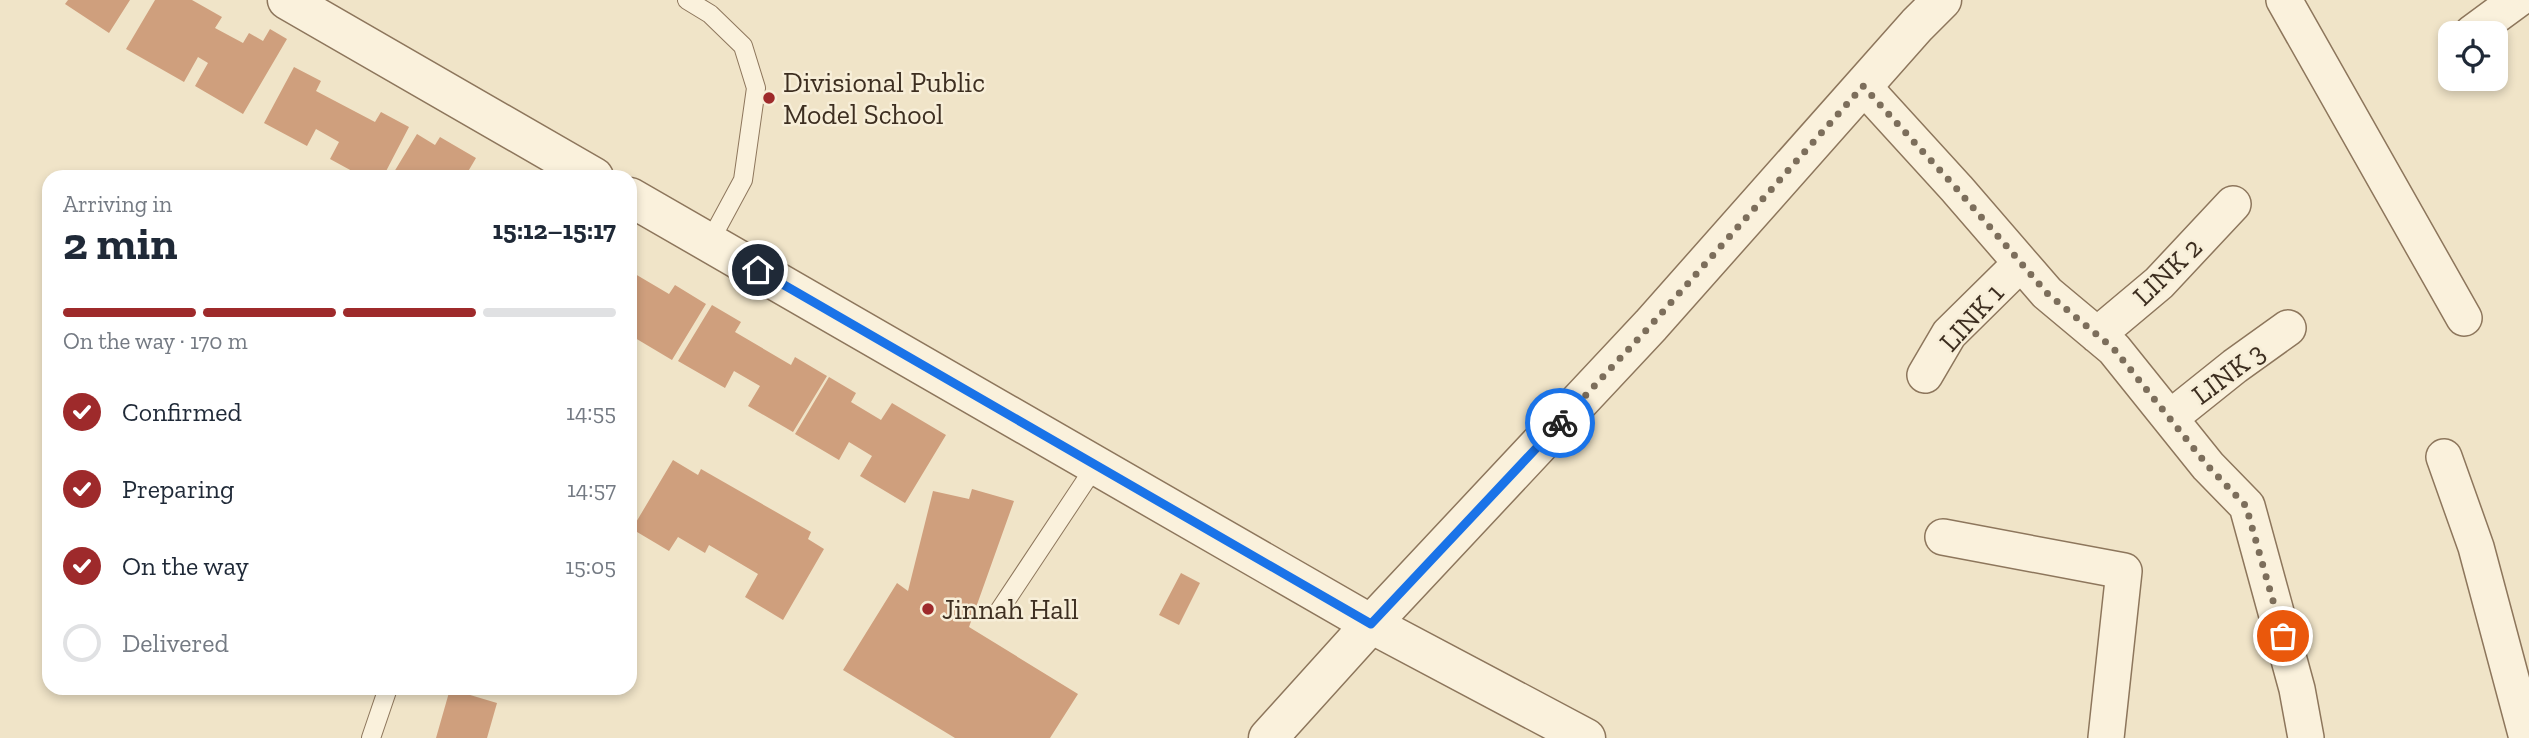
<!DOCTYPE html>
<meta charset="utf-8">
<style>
:root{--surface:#fff;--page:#f6f6f7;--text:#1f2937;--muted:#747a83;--line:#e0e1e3;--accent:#9e2a2b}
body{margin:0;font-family:"Zilla Slab",serif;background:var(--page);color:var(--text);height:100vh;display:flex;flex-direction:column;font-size:26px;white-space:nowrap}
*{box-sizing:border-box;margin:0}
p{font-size:23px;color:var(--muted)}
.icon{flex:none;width:38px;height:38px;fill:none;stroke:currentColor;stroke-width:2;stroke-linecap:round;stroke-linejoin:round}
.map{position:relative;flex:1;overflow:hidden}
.panel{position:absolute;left:42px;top:170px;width:595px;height:525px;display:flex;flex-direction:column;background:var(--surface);border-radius:21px;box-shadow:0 4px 10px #0003}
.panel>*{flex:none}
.controls{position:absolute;left:2438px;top:21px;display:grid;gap:14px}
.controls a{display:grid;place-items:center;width:70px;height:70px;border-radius:14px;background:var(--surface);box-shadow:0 4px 10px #0003;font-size:35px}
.pin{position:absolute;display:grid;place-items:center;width:60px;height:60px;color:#fff;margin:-30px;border:4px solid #fff;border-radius:50%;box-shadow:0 2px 7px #0007}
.courier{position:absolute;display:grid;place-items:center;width:70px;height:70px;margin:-35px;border:5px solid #1a73e8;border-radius:50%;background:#fff;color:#222;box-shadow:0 2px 9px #0007}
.summary em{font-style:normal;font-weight:700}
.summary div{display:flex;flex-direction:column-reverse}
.summary{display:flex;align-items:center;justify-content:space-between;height:119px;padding:0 21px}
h1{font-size:46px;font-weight:700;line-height:52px}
.bar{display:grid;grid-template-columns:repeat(4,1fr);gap:10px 7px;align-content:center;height:84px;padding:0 21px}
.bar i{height:9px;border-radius:5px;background:var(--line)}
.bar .on{background:var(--accent)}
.bar p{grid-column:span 4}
ol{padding:0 21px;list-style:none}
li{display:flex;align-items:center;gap:21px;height:77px}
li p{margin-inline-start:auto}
li .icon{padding:7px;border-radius:50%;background:var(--accent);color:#fff;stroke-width:4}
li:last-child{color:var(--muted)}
li i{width:38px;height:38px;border:4px solid var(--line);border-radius:50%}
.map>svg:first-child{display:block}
.building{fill:#cf9f7d}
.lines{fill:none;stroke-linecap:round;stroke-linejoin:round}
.service-casing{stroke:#8d765c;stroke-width:20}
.minor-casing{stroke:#8d765c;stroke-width:38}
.tertiary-casing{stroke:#8d765c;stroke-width:41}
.service{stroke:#faf1dc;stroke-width:18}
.minor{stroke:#faf1dc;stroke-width:35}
.tertiary{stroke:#faf1dc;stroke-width:38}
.done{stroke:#7c6e5b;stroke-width:7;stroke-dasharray:0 12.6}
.route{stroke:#1a73e8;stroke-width:9}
.poi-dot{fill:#9e2a2b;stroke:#f7eed8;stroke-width:2.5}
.labels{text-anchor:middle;stroke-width:5;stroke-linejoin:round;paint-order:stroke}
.poi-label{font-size:28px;fill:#3d2e20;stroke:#f7eed8;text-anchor:start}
.street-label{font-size:28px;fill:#3d2e20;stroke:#f7eed8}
</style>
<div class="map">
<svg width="2529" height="738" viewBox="0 0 2529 738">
<rect width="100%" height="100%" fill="#f0e4c8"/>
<path class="building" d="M68,0h62l-21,33 -44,-29z
M155,0h37l30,17 -7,11 28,15 6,-10 14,8 7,-12 17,10 -44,75 -48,-28 13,-23 -10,-6 -14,25 -58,-33z
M294,67l27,14 -5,10 59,31 6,-10 28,15 -26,50h-20l-33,-18 9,-17 -23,-13 -9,17 -43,-23z
M417,134l18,11 5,-8 36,21 -10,17 4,2h-79z
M630,271l39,23 6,-9 31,19 -34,56 -42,-25v-14l5,-9 -5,-3z
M712,305l29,17 -6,10 56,33 4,-8 32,19 -34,56 -45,-26 12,-20 -26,-15 -9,17 -47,-27z
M829,377l27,16 -5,9 30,18 11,-17 54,32 -41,68 -45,-27 12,-20 -23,-14 -10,18 -44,-26z
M673,460l25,15 3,-6 110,63 -3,7 16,10 -41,71 -38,-23 13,-23 -49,-29 -4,8 -27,-16 -9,14 -37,-22z
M972,489l42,12 -45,126 109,67 -28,44h-95l-112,-68 54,-87 11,8 25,-100 36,8z
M1181,573l19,10 -21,42 -20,-10z
M450,689l47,14 -10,35h-51z"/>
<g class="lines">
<g class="service-casing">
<path id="service" d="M687,0l23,14 33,32 13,42 -13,92 -34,63
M999,611l97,-146
M371,738l17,-50"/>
</g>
<g class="minor-casing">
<path id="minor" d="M2284,0l180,318
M2472,33l45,-33
M1863,86l94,103 90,104 67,56 94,117 39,40 50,183 9,49
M2097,335l62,-52 74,-79
M1925,375l24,-41 72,-71
M2170,418l65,-52 53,-38
M2444,457l32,90 51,191
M1943,537l181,34 -18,167"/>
</g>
<g class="tertiary-casing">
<path id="tertiary" d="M287,0l307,177
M630,197l741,427 215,114
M1268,738l103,-114 280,-299 266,-300 25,-25"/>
</g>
<use href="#service" class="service"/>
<use href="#minor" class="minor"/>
<use href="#tertiary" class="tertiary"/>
</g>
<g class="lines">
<path class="done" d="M1560,423l91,-98 212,-239 94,103 90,104 67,56 94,117 38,40 37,130"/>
<path class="route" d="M758,270l613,354 189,-201"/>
</g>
<g class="poi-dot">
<circle cx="769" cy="98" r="7"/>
<circle cx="928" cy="609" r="7"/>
</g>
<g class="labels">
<g class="poi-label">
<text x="783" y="92">Divisional Public<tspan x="783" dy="32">Model School</tspan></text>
<text x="942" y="619">Jinnah Hall</text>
</g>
<g class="street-label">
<text transform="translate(2167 271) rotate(-44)" y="10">LINK 2</text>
<text transform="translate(1971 317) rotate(-48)" y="10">LINK 1</text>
<text transform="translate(2228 373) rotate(-37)" y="10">LINK 3</text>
</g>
</g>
</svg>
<div class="controls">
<a><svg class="icon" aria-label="locate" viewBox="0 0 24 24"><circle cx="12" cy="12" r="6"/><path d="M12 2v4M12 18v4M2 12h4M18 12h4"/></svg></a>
</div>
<div class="pin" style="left:2283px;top:636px;background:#ea580c"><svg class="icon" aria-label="bag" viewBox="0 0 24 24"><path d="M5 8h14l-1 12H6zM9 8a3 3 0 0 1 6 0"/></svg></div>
<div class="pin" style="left:758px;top:270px;background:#1f2937"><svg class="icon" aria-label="home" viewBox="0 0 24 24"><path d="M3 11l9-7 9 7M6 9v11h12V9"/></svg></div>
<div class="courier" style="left:1560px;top:423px"><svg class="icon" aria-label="bike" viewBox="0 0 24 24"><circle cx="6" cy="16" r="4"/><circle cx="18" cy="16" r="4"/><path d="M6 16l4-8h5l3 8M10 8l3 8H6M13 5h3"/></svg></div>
<section class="panel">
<div class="summary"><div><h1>2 min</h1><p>Arriving in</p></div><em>15:12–15:17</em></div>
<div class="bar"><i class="on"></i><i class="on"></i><i class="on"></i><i></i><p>On the way · 170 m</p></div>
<ol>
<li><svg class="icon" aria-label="check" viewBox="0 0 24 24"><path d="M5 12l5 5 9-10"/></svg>Confirmed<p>14:55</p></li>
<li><svg class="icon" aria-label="check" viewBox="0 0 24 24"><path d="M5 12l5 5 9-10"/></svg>Preparing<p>14:57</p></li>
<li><svg class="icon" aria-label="check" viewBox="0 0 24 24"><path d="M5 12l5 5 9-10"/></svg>On the way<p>15:05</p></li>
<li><i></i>Delivered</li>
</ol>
</section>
</div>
